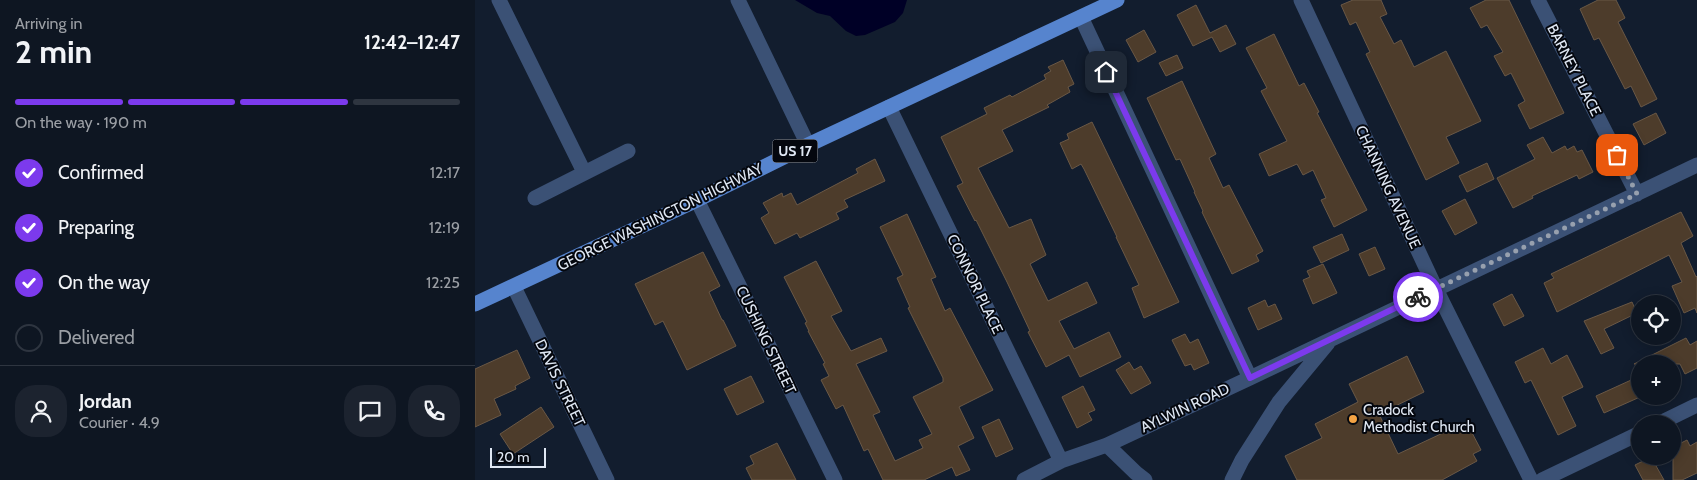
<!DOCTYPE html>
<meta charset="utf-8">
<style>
:root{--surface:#0e1622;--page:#1c232f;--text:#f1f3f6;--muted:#9b9fa5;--line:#2e3540;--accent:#7c3aed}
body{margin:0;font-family:Cabin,sans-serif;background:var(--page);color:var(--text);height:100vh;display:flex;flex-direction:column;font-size:19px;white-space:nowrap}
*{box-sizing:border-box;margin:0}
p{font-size:16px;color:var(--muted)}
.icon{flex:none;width:28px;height:28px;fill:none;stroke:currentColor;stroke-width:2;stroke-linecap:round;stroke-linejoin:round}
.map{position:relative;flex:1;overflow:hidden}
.sheet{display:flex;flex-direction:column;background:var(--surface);width:475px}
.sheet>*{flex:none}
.tools{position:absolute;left:1156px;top:295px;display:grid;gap:10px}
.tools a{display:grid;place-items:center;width:50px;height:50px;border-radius:50%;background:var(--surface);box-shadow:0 2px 12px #0003,0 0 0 1px var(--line);font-size:25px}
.scale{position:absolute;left:15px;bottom:12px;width:56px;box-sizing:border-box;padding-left:5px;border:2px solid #dfe7f3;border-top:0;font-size:14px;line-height:18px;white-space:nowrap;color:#dfe7f3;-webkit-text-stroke:4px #04070e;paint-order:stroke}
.pin{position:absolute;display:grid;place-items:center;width:42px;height:42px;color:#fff;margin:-21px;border-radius:10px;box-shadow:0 2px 8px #0006}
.courier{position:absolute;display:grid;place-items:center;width:50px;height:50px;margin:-25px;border:4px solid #7c3aed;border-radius:50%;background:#fff;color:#222;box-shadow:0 1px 6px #0007}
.headline em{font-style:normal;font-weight:800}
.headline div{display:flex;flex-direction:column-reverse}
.headline{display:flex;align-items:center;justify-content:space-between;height:85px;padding:0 15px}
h1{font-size:32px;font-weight:800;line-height:38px}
.bar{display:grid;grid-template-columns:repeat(4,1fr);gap:8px 5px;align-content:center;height:60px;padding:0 15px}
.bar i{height:6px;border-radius:4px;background:var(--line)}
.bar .on{background:var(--accent)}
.bar p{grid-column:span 4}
.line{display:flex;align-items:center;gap:12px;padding:0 15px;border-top:1px solid var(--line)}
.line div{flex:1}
.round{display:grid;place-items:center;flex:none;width:52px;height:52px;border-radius:20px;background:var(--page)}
ol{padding:0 15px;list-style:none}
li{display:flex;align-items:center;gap:15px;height:55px}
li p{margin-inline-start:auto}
li .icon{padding:5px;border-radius:50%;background:var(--accent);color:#fff;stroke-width:4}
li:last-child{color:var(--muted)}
li i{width:28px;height:28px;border:2px solid var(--line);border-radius:50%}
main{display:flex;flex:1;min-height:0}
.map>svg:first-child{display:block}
.water{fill:#000026}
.building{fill:#4d3c2b;stroke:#6a5846}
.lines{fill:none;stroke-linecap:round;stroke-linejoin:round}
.minor{stroke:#3b5175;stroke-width:15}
.primary{stroke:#5684ce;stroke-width:15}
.done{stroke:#97a0ae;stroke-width:5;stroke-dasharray:0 9}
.route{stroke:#7c3aed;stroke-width:6}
.poi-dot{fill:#f4a344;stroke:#04070e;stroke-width:2}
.labels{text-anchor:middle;stroke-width:4;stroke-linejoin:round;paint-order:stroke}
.shield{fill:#04070e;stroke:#9da4ae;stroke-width:1}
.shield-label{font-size:14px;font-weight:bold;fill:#dfe7f3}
.street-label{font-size:15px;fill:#dfe7f3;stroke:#04070e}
.poi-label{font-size:15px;fill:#dfe7f3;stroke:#04070e;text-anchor:start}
</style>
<main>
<section class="sheet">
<div class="headline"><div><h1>2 min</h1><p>Arriving in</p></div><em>12:42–12:47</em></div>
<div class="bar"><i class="on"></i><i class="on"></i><i class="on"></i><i></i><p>On the way · 190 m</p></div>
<ol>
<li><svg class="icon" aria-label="check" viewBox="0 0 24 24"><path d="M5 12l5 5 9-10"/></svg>Confirmed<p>12:17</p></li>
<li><svg class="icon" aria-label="check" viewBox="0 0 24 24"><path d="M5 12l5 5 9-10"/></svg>Preparing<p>12:19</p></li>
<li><svg class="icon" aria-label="check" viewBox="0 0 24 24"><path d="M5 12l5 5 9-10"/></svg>On the way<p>12:25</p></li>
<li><i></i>Delivered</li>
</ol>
<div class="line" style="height:90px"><a class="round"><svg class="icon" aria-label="person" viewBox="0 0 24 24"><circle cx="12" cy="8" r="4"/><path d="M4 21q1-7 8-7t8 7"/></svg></a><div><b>Jordan</b><p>Courier · 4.9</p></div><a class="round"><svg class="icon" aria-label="chat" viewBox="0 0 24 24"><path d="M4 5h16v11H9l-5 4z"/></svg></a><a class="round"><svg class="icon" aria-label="phone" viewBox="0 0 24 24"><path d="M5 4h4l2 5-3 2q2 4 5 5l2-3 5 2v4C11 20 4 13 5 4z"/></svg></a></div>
</section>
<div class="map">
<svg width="1222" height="480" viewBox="0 0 1222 480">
<rect width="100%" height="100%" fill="#121d2e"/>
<path class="water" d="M320,0h112l-4,13 -8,9 -30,13 -9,1 -10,-5 -16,-15 -13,-3z"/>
<path class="building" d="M878,0h28l6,14 -7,3 14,27 7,-4 13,27 32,-16 35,70 -35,16 13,26 -33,17 -60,-126 4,-2 -14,-30 -6,3 -9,-20z
M1011,0h23l55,113 -34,16 -12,-24 7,-4 -14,-28 -6,3 -11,-20 9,-4 -16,-27 -6,3 -11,-20z
M1123,0h18l9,18 -7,4 39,77 -16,8 -10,-21 -6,3 -26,-51 -5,2 -14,-31z
M721,5l14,28 16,-8 10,19 -16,8 -8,-15 -19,9 -16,-31z
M669,30l12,22 -18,10 -12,-22z
M799,34l25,52 5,-3 15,29 -2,1 50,97 -33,17 -13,-27 5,-2 -13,-28 -10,5 -6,-11 -28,12 -10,-22 28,-13 -26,-50 6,-3 -21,-40z
M702,55l6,13 -17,8 -7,-13z
M588,60l11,24 -6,3 2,5 -23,13 2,2 -47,23 11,21 -35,17 31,60 22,-9 15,36 -16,9 18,37 39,-19 10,21 -38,18 15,28 35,-17 12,25 -41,20 -11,-22 -23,12 -18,-35 2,-1 -23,-49 -31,-62 -1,1 -18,-35 6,-3 -22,-46 46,-23 -3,-6 26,-13 2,2 34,-18 -2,-4 7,-4 -3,-4z
M707,81l34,73 -7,4 14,30 6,-3 34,66 -7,4 3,6 -27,13 -30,-62 1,-1 -9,-19h1l-15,-33 -4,1 -29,-62z
M1181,113l10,20 -22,12 -11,-21z
M617,122l87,180 -35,16 -12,-30 7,-3 -23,-48h1l-33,-68 -3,-5 -9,5 -12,-26 9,-4 -2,-5z
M1068,137l9,16 13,-7 2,4 7,-4 3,6 5,-2 11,22 -14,7 -2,-4 -45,21 1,2 -20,10 -16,-30 38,-19 -8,-14z
M400,159l10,22 -41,19 4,7 -12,6 3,6 -39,19 -3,-5 -22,11 -14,-26 8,-5 -6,-10 19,-10 1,4 8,-4 6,12 61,-32 -2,-4z
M1012,163l7,16 -27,13 -8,-16z
M990,199l12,24 -22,12 -13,-24z
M1206,212l12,24 -12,7 15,34 1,-1v37l-2,-5 -11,5 -12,-27 10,-4 -13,-27 -112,57 -13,-29 10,-5 -3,-4z
M432,214l29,63 -5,2 14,32 5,-3 43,82 -34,17 15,31 -16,8 12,24 -14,6 -4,-9 -28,13h-41l-15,-31 -4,2 -21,-46 -7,4 -15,-29 8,-4 -6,-12 2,-1 -17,-32h1l-4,-8 2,-1 -23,-45 32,-16 26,50 -11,5 20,35 30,-13 6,13 -31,13 24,48 -7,3 22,46 28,-13 -4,-8 13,-6 -19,-37 30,-15v-4l-35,-70 2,-1 -13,-29 6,-3 -23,-48z
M867,234l7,16 -28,13 -8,-16z
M900,247l10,22 -16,7 -10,-22z
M228,252l17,34 -11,6 13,28h1l13,26 -49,24 -24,-49 -8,4 -20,-41z
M848,264l14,29 -24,11 -10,-24 7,-3 -3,-6z
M1037,294l12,22 -20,10 -11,-22z
M790,300l3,7 7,-3 7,15 -24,11 -10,-22z
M1157,302l5,11 -33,16 10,19 -13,6 -17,-33z
M710,334l5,9 8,-4 11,24 -15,7 -3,-6 -6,2 -13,-26z
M1211,338l4,7 7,-4v27l-12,6 -5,-10h-46z
M1068,348l8,16 16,-9 16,32 -21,10 14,29 -18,9 -27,-55 -6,3 -10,-21z
M42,350l13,28 -15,8 1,3 -22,10 7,16 -26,12v-58z
M932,356l17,36 -45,22 19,40 62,-29 3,8 7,-4 11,21 -8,4 4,7 -35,19h-145l-12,-24 37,-18 -7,-14 43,-22 -9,-18z
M654,362l5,8 7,-4 10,17 -20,11 -15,-24z
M276,376l13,26 -27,13 -13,-26z
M1165,376v21l-36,16 -8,-17z
M608,386l12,24 -7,3 4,7 -15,8 -15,-31z
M66,407l13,20 -41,27 -13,-20z
M524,419l14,30 -17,8 -14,-30z
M1212,440l3,6 7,-4v31l-15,7h-9v-33z
M302,443l19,37h-44l-6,-12 8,-4 -4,-8z
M1176,457l13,23h-21l-8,-15z"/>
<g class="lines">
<path class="minor" d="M24,0l85,172
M263,0l70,145
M826,0l135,289 95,191
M1063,0l99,194
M606,17l169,361
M414,107l172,354
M60,198l93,-47
M222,200l138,280
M39,287l93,193
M1183,424l39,-19
M632,445l29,28 9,7
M549,480l37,-19 46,-16 143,-67 447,-213
M757,480l10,-20 37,-58 49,-59
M1067,480l98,-47"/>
<path class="primary" d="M0,304l222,-104 111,-55 309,-145"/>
</g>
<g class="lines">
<path class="done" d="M943,297l219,-103 -20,-39"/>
<path class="route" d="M631,72l144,306 168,-81"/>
</g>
<circle class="poi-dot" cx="878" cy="419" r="5"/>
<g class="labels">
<rect class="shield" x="297.5" y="139.5" width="45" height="23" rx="4"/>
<g class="shield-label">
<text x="320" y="156">US 17</text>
</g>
<g class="street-label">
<text transform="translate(1099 70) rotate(63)" y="5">BARNEY PLACE</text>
<text transform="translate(913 187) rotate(65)" y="5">CHANNING AVENUE</text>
<text transform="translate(185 217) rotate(-26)" y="5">GEORGE WASHINGTON HIGHWAY</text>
<text transform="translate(500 284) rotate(64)" y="5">CONNOR PLACE</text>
<text transform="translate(291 340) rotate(64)" y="5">CUSHING STREET</text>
<text transform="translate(85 383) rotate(64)" y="5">DAVIS STREET</text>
<text transform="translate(710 408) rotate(-25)" y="5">AYLWIN ROAD</text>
</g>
<g class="poi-label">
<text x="888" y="415">Cradock<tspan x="888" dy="17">Methodist Church</tspan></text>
</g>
</g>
</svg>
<div class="tools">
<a><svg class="icon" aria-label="locate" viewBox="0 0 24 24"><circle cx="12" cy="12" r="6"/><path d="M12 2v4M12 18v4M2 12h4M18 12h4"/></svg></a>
<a>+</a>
<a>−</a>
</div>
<div class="scale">20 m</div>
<div class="pin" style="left:1142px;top:155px;background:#ea580c"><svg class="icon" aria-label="bag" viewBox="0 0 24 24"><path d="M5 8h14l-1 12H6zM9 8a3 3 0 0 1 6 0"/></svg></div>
<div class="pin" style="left:631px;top:72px;background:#1f2937"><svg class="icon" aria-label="home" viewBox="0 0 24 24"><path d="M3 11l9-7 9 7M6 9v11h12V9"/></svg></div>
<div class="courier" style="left:943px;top:297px"><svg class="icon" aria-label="bike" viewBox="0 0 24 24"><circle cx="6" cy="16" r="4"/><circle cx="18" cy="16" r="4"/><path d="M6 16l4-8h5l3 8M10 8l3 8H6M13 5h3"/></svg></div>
</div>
</main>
